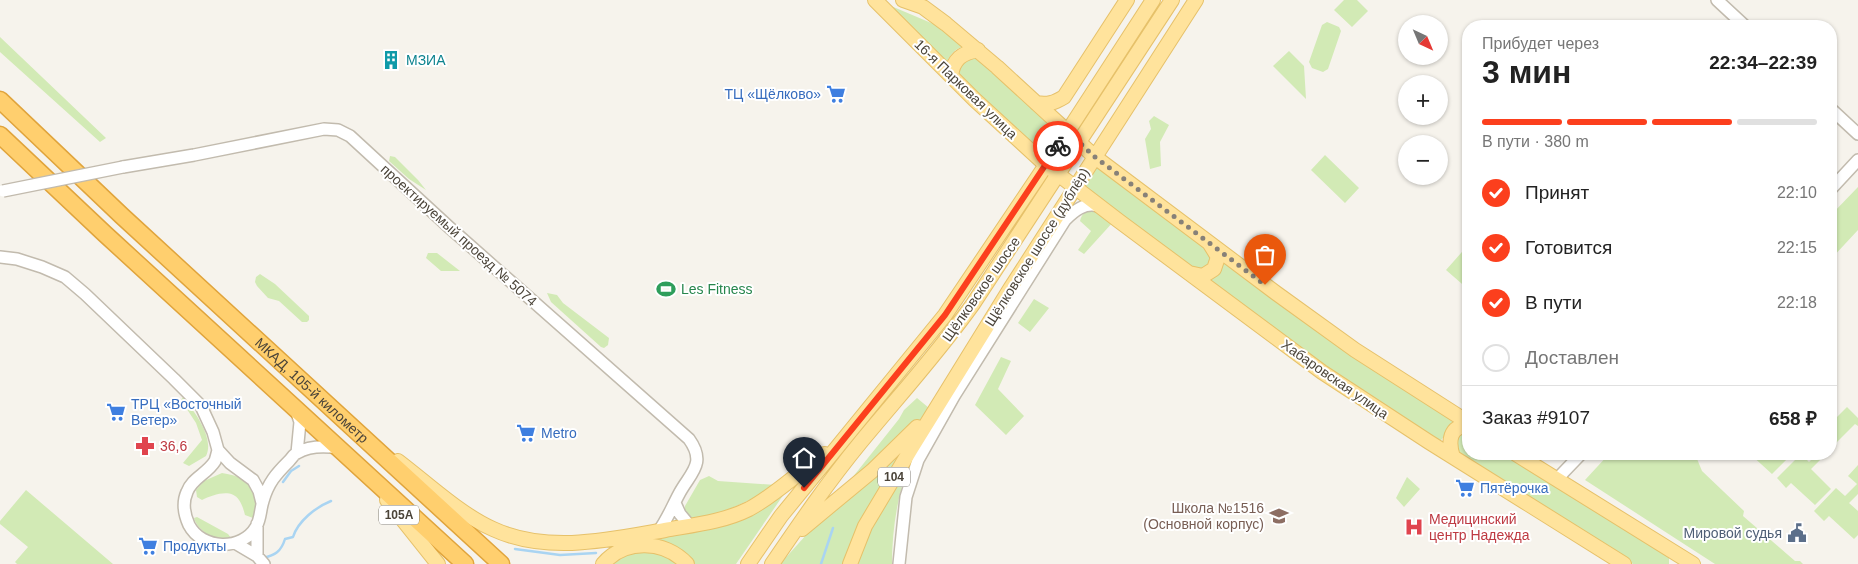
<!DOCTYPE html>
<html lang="ru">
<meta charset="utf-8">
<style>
:root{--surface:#fff;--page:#f2f2f2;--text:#222;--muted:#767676;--line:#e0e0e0;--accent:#fc3f1d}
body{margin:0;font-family:Helvetica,sans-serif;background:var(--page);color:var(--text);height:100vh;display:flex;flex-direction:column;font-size:19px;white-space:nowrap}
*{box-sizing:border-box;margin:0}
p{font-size:16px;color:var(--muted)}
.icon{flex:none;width:28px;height:28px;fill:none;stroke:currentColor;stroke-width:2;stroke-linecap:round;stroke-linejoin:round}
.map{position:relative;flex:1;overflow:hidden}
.drawer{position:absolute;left:1462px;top:20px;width:375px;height:440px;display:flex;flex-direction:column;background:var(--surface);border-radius:20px;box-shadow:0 1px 4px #0004}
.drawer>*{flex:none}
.needle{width:32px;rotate:136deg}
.fabs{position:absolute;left:1398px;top:15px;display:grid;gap:10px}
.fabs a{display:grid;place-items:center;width:50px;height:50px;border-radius:50%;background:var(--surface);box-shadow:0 1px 4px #0004;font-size:25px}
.pin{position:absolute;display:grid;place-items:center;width:42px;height:42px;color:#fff;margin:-51px -21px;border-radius:50% 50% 50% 0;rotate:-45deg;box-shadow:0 0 5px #0007}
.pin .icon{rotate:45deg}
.courier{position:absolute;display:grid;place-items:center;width:50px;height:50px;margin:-25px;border:4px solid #fc3f1d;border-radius:50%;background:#fff;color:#222;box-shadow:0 1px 6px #0007}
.headline em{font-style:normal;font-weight:700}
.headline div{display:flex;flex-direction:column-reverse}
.headline{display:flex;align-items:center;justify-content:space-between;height:85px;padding:0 20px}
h1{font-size:32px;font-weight:700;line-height:38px}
.bar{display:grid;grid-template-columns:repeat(4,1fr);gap:8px 5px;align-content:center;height:60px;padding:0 20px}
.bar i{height:6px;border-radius:4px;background:var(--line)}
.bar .selected{background:var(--accent)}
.bar p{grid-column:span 4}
.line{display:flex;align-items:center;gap:12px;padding:0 20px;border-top:1px solid var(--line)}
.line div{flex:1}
ol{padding:0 20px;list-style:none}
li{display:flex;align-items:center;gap:15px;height:55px}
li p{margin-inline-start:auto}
li .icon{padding:5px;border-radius:50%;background:var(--accent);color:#fff;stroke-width:4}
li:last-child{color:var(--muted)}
li i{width:28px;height:28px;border:2px solid var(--line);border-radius:50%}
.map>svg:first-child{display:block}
.green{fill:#d2eab5}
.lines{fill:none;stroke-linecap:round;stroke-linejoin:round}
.stream{stroke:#a9d4f2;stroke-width:2.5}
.minor-casing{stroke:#c2bbae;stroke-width:14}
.major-casing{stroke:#e6c16a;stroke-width:16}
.highway-casing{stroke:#e0a43c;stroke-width:19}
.minor{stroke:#fff;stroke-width:11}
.major{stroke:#ffe39c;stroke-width:14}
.highway{stroke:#ffcf6e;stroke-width:16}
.minor-bridge-casing{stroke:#c2bbae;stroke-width:14;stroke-linecap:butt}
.minor-bridge{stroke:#fff;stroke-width:11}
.done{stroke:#878178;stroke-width:5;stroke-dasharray:0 9}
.route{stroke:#fc3f1d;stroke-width:6}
.labels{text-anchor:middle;stroke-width:4;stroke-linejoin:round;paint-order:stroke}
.shield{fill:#fff;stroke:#817c74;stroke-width:1}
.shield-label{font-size:12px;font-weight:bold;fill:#4b4439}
.culture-label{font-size:14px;fill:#0d838f;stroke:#fff;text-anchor:start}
.street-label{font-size:14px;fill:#4b4439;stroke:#fff}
.shop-label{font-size:14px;fill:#366cbe;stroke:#fff;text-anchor:start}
.leisure-label{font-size:14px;fill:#27864d;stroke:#fff;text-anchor:start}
.health-label{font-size:14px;fill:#be3a42;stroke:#fff;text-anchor:start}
.education-label{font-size:14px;fill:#785e54;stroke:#fff;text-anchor:end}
.service-label{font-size:14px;fill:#4e5e75;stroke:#fff;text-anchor:end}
</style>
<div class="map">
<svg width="1858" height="564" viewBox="0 0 1858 564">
<rect width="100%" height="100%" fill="#f6f3ec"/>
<path class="green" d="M1344,0h13l11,11 -16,16 -18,-17z
M891,6l45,19 30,21c-12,2 -16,9 -21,20z
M1327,22l12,5 2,4 -13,38 -5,3 -11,-4 -3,-6 13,-37z
M0,37l106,101 -6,4 -100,-90z
M1289,51l15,15 2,33 -33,-33z
M973,56l84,73 -15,25 -83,-78c-1,-12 4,-14 14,-20z
M1154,116l15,9 -9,17 1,24 -11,3 -5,-30 6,-10 -2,-8z
M1325,155l34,33 -14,15 -34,-33z
M390,156l5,1 23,23 8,10 -17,-11 -20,-18z
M1096,164l115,86 1,9 -5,8 -12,5 -114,-85z
M1858,187v43l-27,29v-44z
M1093,208l21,13 -30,33 -6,-4 13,-19 -11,-10c2,-8 6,-10 13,-13z
M1469,244v46l-23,-20z
M428,253h9l23,18h-19l-15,-13z
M1223,261l229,158 1,3 -13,20 -115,-75 -119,-88c10,-2 16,-6 17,-18z
M260,274l15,10 34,32v4l-2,2h-5l-23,-21 -11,-3 -11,-12 -2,-4 1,-5z
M547,293l10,2 6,8 46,35 -1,7 -4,3 -3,-1 -50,-45z
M1034,299l15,9 -19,24 -12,-9z
M1001,357l10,4 -13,28 26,27 -18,19 -31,-30z
M183,397c11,14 32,41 23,59l-17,10 -6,-3 19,-23 -6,-17 -15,-23z
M917,398l12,10 -13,17 -72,63 55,-69 5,-9z
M1847,407l11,11v8l-3,-2 -24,24v-25z
M1469,431v23h39l69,45 92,56v9h-36l-172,-110c-5,-7 -6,-14 -1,-21z
M900,454l-41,69 -16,41h-63l27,-30z
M1609,454h86l7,17 42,40 -1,5 52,45h5l3,3h-88l-130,-84z
M1750,454h42l-20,20z
M1801,454l8,8 8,-8h9l-15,15 20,20 -16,16 -24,-22 -5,5 -9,-10z
M909,465c-12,31 -17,66 -17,99h-35l13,-34z
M1858,465v29l-9,9 9,8v24l-4,4 -25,-23 -5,5 -10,-10 22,-23 9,8 12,-12 -9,-8z
M222,473c26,4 32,13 36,38l-5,7 -8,-3c-1,-4 -3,-11 -6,-15 -8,-12 -26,-5 -37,0l-5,-3 -1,-7 8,-9z
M709,476l9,5 58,4c-33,20 -49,27 -87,35l-4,-7v-7l15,-26z
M1407,477l13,12 -16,18 -8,-9z
M26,490l87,74h-96l-2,-2 13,-15 -28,-23v-3z
M784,494l-48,70h-41c-13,-14 -25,-21 -44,-25l116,-33z
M197,517l31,17 3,4c-14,5 -33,-6 -37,-20z
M639,552l20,2 19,10h-65l16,-10z"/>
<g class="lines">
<path class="stream" d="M283,482l8,-11 8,-5
M515,549l45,6 36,-2
M263,558c12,-3 18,-6 22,-19l8,-2c5,-16 23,-30 38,-36
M821,564l12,-36"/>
<g class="minor-casing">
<path id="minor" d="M1717,0l28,26
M1831,109l27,25
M123,167l71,-12 130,-26 14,1 12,6 100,92 239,211c18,25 1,34 -10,55 -7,13 -12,26 -21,38
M1831,189l27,-29
M0,257l17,2 25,8 23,10 20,17 89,85 27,27 12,26 5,18 12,13 23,17 6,11 3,12
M296,410l4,12 -3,31
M218,450c-1,4 -2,8 -3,11 -8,13 -23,17 -28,31 -5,11 -3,22 2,33 13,25 53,26 67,2 5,-9 4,-17 7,-26 5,-18 13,-27 26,-40 3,-3 5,-7 8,-8 12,-7 28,-7 41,-5
M1557,479l24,-25
M675,503l5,11 10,12
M257,524v32
M235,543l22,13 7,8
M899,564l7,-67 12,-37 36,-64 111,-176c9,-9 20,-18 33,-14"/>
</g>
<g class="major-casing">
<path id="major" d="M875,0l100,100 71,65 73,56 203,151 107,70 195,122
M903,0l20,7 23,17 51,43 98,90 181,136 79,57 114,73
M951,76c2,-17 11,-23 27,-26
M1036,103c12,2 18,0 28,-6l63,-97
M1189,273l14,3 11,-7 4,-12 -8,-13
M1516,454l177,110
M1453,457c-5,-15 -4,-32 16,-31
M398,461c29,22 63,54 95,68 54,25 116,11 172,1 28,-5 58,-8 84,-21 28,-15 50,-38 76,-55
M387,500l51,64
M802,529l70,-58 45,-44
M603,564c22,-26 62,-24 84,0
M748,564l33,-48 164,-201 101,-150 107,-165
M772,564c28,-41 56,-82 88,-121 38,-46 78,-90 113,-139l199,-304
M850,564l15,-38 46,-77 99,-160 186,-289"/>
</g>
<g class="highway-casing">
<g id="highway">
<path id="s1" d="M0,100l122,116 379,348"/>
<path d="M0,135l105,99 360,330"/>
</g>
</g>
<use href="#minor" class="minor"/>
<use href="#major" class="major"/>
<use href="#highway" class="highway"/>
<g class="minor-bridge-casing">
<path id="minor-bridge" d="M3,191l120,-24"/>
</g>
<use href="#minor-bridge" class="minor-bridge"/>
</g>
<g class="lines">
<path class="done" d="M1058,146l10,-14 27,25 170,128"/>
<path class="route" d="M804,488l141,-173 113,-169"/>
</g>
<defs>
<g id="building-bare" transform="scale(1.5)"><path d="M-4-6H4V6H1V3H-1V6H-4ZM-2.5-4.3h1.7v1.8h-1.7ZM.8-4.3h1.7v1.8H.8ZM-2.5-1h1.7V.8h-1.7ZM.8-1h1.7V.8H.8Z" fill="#0f9aa8" stroke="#fff" stroke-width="2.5" paint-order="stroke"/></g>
<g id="supermarket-bare" transform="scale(1.5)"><path d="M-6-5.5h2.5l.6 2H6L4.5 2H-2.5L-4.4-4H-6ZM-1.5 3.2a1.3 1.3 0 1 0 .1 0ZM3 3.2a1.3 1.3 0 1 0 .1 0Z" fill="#3f7fe0" stroke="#fff" stroke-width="2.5" paint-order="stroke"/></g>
<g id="stadium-bare" transform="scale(1.5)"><path d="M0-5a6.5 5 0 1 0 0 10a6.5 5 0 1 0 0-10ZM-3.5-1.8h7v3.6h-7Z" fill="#2e9e5b" stroke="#fff" stroke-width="2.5" paint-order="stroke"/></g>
<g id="pharmacy-bare" transform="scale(1.5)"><path d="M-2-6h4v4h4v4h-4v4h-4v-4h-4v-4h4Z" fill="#e0444e" stroke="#fff" stroke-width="2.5" paint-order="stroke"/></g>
<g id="school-bare" transform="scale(1.5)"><path d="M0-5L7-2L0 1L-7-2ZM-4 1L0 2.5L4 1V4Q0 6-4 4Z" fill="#8d6e63" stroke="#fff" stroke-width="2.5" paint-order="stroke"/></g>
<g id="hospital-bare" transform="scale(1.5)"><path d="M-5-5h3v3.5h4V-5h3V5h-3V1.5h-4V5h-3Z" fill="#e0444e" stroke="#fff" stroke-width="2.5" paint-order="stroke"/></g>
<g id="civic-bare" transform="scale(1.5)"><path d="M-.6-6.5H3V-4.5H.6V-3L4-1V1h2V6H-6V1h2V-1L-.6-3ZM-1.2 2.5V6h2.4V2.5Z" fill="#5c6f8a" stroke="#fff" stroke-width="2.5" paint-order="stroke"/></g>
</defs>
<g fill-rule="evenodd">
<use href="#building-bare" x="391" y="60"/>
<use href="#supermarket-bare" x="836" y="94"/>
<use href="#stadium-bare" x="666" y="289"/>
<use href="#supermarket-bare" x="116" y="412"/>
<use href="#supermarket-bare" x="526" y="433"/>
<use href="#pharmacy-bare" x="145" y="446"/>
<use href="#supermarket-bare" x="1465" y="488"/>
<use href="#school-bare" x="1279" y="516"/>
<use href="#hospital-bare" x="1414" y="527"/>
<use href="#civic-bare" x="1797" y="533"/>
<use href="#supermarket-bare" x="148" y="546"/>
</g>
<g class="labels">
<g class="shield">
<rect x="878" y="467.5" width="32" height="19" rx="4"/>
<rect x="379" y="505.5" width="40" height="19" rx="4"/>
</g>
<g class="shield-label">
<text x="894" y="481">104</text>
<text x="399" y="519">105A</text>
</g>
<g class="culture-label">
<text x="406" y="65">МЗИА</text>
</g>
<g class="street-label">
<text transform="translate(966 89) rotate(44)" y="5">16-я Парковая улица</text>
<text transform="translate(459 235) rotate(42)" y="5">проектируемый проезд № 5074</text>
<text transform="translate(1037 247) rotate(-58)" y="5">Щёлковское шоссе (дублёр)</text>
<text transform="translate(981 289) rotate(-55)" y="5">Щёлковское шоссе</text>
<text transform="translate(1335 379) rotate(35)" y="5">Хабаровская улица</text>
<text dy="5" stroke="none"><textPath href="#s1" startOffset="426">МКАД, 105-й километр</textPath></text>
</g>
<g class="shop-label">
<text x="821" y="99" text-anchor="end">ТЦ «Щёлково»</text>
<text x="131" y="409">ТРЦ «Восточный<tspan x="131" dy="16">Ветер»</tspan></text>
<text x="541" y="438">Metro</text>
<text x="1480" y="493">Пятёрочка</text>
<text x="163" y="551">Продукты</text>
</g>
<g class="leisure-label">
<text x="681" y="294">Les Fitness</text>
</g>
<g class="health-label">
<text x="160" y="451">36,6</text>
<text x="1429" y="524">Медицинский<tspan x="1429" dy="16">центр Надежда</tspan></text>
</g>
<g class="education-label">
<text x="1264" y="513">Школа №1516<tspan x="1264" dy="16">(Основной корпус)</tspan></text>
</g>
<g class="service-label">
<text x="1782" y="538">Мировой судья</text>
</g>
</g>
</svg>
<div class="fabs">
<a><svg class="needle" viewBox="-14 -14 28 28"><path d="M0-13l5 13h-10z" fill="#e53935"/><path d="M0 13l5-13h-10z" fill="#767676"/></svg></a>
<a>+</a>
<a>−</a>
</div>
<div class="pin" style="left:1265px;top:285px;background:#ea580c"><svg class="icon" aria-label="bag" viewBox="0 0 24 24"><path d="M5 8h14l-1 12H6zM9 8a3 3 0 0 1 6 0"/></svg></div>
<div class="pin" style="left:804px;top:488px;background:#1f2937"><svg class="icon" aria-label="home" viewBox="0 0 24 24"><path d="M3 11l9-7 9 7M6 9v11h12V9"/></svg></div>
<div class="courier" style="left:1058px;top:146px"><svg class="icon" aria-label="bike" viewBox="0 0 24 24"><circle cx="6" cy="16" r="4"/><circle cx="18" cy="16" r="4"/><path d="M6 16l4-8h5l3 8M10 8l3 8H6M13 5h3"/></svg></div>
<section class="drawer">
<div class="headline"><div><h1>3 мин</h1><p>Прибудет через</p></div><em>22:34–22:39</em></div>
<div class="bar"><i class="selected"></i><i class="selected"></i><i class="selected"></i><i></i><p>В пути · 380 m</p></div>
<ol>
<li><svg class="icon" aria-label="check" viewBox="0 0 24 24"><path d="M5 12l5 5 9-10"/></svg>Принят<p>22:10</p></li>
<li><svg class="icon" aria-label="check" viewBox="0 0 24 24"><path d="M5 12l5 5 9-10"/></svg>Готовится<p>22:15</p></li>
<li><svg class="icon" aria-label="check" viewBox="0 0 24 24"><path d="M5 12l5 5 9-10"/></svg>В пути<p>22:18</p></li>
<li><i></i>Доставлен</li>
</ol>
<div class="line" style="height:65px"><div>Заказ #9107</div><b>658 ₽</b></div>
</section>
</div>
